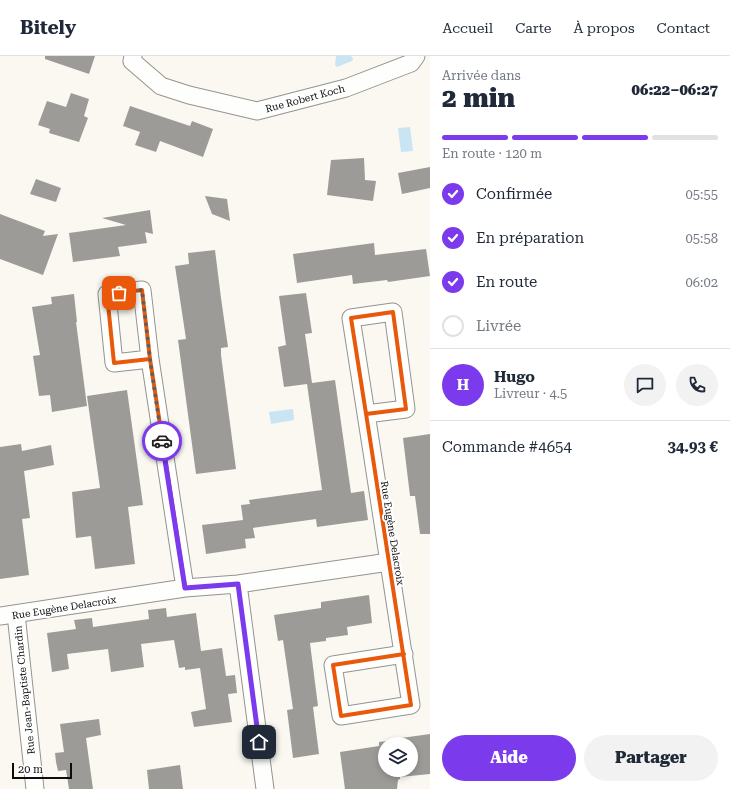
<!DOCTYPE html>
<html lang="fr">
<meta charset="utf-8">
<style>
:root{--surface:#fff;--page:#f2f2f3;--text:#1f2937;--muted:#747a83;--line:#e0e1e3;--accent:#7c3aed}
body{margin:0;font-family:"Roboto Serif",serif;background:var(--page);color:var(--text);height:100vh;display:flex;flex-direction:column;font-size:15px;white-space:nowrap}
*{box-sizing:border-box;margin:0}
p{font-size:13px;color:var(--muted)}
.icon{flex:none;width:22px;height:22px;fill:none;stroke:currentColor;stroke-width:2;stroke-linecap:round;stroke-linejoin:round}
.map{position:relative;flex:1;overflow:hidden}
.panel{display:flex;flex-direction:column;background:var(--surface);width:300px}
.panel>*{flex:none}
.tools{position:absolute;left:378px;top:681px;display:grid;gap:8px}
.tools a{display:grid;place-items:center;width:40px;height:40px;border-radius:50%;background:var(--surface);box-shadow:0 2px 6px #0003;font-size:20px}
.scale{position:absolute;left:12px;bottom:10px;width:60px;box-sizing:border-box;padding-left:4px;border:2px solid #0d0d0d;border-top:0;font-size:11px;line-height:14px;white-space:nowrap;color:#0d0d0d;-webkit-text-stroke:3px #fff;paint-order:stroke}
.pin{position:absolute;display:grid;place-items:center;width:34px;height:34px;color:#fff;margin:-17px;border-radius:8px;box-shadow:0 2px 6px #0006}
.courier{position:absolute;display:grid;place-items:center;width:40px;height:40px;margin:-20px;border:3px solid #7c3aed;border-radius:50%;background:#fff;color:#222;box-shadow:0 1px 5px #0007}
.headline em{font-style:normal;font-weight:800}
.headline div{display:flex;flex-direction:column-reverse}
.headline{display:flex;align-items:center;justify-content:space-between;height:68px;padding:0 12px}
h1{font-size:26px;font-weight:800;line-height:30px}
.bar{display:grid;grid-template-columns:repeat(4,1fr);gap:6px 4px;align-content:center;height:48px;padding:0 12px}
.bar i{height:5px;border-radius:3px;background:var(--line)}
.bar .selected{background:var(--accent)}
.bar p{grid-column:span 4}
.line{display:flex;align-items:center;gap:10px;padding:0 12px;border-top:1px solid var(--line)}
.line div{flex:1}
.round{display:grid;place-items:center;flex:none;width:42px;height:42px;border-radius:21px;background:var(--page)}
ol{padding:0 12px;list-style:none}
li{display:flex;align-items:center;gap:12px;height:44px}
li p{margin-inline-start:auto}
li .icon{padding:4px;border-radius:50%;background:var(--accent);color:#fff;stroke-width:4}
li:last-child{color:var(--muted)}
li i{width:22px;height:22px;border:2px solid var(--line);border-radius:50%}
.cta{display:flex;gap:8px;margin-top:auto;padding:8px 12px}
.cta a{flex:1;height:46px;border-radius:24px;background:var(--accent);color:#fff;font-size:16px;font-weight:800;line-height:46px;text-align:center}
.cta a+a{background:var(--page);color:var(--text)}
header{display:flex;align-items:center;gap:24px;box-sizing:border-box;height:56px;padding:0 20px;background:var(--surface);border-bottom:1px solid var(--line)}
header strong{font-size:19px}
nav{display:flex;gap:22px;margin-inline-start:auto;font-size:14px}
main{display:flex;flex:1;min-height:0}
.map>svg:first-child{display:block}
.water{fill:#c9e4f2}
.building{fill:#9d9b97;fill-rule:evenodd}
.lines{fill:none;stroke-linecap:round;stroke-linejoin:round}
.minor-casing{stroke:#949390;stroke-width:19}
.minor{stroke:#fefefd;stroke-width:17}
.cycleway-casing{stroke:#fff;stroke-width:6}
.cycleway{stroke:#e8590c;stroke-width:4}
.done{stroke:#605f5d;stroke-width:4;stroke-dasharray:0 7.2}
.route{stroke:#7c3aed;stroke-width:5}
.labels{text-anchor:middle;stroke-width:4;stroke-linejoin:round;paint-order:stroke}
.street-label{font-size:10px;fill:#0d0d0d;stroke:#fff}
</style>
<header>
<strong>Bitely</strong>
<nav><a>Accueil</a><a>Carte</a><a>À propos</a><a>Contact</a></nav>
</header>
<main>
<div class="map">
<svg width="430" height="733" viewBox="0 0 430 733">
<rect width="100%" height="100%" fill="#faf8f1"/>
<path class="water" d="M336,0h15l2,3 -1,2 -15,6 -2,-2z
M410,71l3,24 -12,1 -3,-24z
M293,353l1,11 -23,4 -2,-12z"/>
<path class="building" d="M45,0h50l-6,18 -44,-15z
M71,37l18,6 -5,17 4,2 -9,24 -30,-9 1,-4 -12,-4 9,-24 19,6z
M130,50l60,20 2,-5 21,8 -10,28 -43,-16 -4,11 -21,-7 5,-13 -17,-6z
M364,102l1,22 11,1 -3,20 -46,-6 4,-35z
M430,111v21l-28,6 -4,-21z
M36,123l25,9 -5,14 -26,-8z
M205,140l22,3 3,22 -18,-7z
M150,154l3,24 -8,-2 2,11 -29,4 2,9 -47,6 -4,-29 57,-8 -24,-7z
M0,158l45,17 -2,5 15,-2 -15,41 -43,-16z
M374,187l1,12 51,-6 4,27 -42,6 -1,-2 -34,4 -1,-9 -55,8 -4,-29z
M215,194l6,48 7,49 -7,1v7l15,114 -40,5 -18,-134 8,-1 -11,-73 14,-2 -1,-11z
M306,237l6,40 -7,1 7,49 23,-3 16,113 13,-2 4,29 -51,7 -1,-8 -63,9 2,10 -10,1 1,9 -40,6 -4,-29 41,-5 -2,-15 9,-1 -1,-4 73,-10 -15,-106 -23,3 -6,-40 8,-2 -7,-49z
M74,238l3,28h-1l11,84 -35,6 -2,-17 -11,1 -6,-40 7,-1 -8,-48 20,-3 -1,-7z
M127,334l16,115 -15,2 7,57 -40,5 -4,-33 -15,2 -4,-46 28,-4 -13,-92z
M430,378v100h-10l-5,-38h-5l-7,-58z
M21,388l1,7 29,-6 3,20 -30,6 6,47 -8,1 7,56 -29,4v-132z
M369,539l3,28 -25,4 1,8 -22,3v3l-16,2 8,63 -5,1 6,47 -26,4 -6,-48 6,-1 -10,-69 -5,1 -4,-26 47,-7v-6z
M166,552l1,9 29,-4 5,38 21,-3 4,28 9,-1 2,18 -9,1 4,28 -38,5 -3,-15 15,-3 -6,-41 -15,2v-3l-6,1 -5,-28 -33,4 3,23 -33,5 -3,-23 -41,5 2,15 -17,3 -5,-39 29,-4 -2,-9 18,-2 1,9 56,-8 -1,-9z
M99,663l2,16 -15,3 7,51h-24l-3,-19 -8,1 -2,-9 -1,-9 9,-1 -4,-28z
M430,678v40l-30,3v2l-2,1 -1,9h-52l-5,-37 39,-6v-4l8,-1v-1zM385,688h26v26h-26z
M180,709l3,24h-34l-2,-19z"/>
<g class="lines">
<g class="minor-casing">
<path id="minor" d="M133,0l-1,5 29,25 28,9 68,16 89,-23 65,-25 5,-7
M150,303l-36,4 -7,-69 35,-4 8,69 35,229
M366,358l40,-5 -13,-97 -42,6c20,129 41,258 60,387l-70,11 -8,-51 71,-11
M238,528l27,205
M16,558l19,175
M0,560l185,-28 53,-4 151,-22"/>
</g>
<use href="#minor" class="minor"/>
<g class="cycleway-casing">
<path id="cycleway" d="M150,303l-36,4 -7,-69 35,-4 8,69 35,229
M366,358l40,-5 -13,-97 -42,6c20,129 41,258 60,387l-70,11 -8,-51 71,-11"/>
</g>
<use href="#cycleway" class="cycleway"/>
</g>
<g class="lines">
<path class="done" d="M119,237l23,-3 8,69 12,82"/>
<path class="route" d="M162,385l23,147 53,-4 21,158"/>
</g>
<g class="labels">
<g class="street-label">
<text transform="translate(305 42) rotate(-15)" y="4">Rue Robert Koch</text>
<text transform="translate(393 477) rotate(81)" y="4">Rue Eugène Delacroix</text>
<text transform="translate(64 551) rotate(-9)" y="4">Rue Eugène Delacroix</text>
<text transform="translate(24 634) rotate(-96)" y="4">Rue Jean-Baptiste Chardin</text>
</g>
</g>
</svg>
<div class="tools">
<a><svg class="icon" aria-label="layers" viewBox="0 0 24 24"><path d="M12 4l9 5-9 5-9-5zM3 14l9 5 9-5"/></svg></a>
</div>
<div class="scale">20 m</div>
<div class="pin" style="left:119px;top:237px;background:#ea580c"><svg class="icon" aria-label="bag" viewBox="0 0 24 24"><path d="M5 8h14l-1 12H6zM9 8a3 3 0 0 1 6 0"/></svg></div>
<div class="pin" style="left:259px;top:686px;background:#1f2937"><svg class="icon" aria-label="home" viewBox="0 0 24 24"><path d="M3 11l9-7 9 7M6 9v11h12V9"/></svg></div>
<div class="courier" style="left:162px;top:385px"><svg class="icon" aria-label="car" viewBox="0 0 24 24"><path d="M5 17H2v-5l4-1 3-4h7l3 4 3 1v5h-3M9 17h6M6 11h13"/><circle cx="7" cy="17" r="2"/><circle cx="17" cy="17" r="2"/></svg></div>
</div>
<section class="panel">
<div class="headline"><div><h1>2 min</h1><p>Arrivée dans</p></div><em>06:22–06:27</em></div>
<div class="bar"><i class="selected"></i><i class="selected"></i><i class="selected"></i><i></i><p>En route · 120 m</p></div>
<ol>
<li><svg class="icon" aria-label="check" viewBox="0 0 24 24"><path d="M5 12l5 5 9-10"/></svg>Confirmée<p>05:55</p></li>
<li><svg class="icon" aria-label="check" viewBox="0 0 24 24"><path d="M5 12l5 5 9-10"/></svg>En préparation<p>05:58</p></li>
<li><svg class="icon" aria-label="check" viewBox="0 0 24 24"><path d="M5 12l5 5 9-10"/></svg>En route<p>06:02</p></li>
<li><i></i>Livrée</li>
</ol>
<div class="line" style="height:72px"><b class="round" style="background:var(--accent);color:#fff">H</b><div><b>Hugo</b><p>Livreur · 4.5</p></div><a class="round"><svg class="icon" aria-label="chat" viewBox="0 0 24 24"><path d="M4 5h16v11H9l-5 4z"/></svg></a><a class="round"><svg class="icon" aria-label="phone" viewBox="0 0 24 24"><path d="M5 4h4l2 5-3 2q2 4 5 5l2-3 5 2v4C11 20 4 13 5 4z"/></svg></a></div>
<div class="line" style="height:52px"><div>Commande #4654</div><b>34.93 €</b></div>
<div class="cta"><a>Aide</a><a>Partager</a></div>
</section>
</main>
